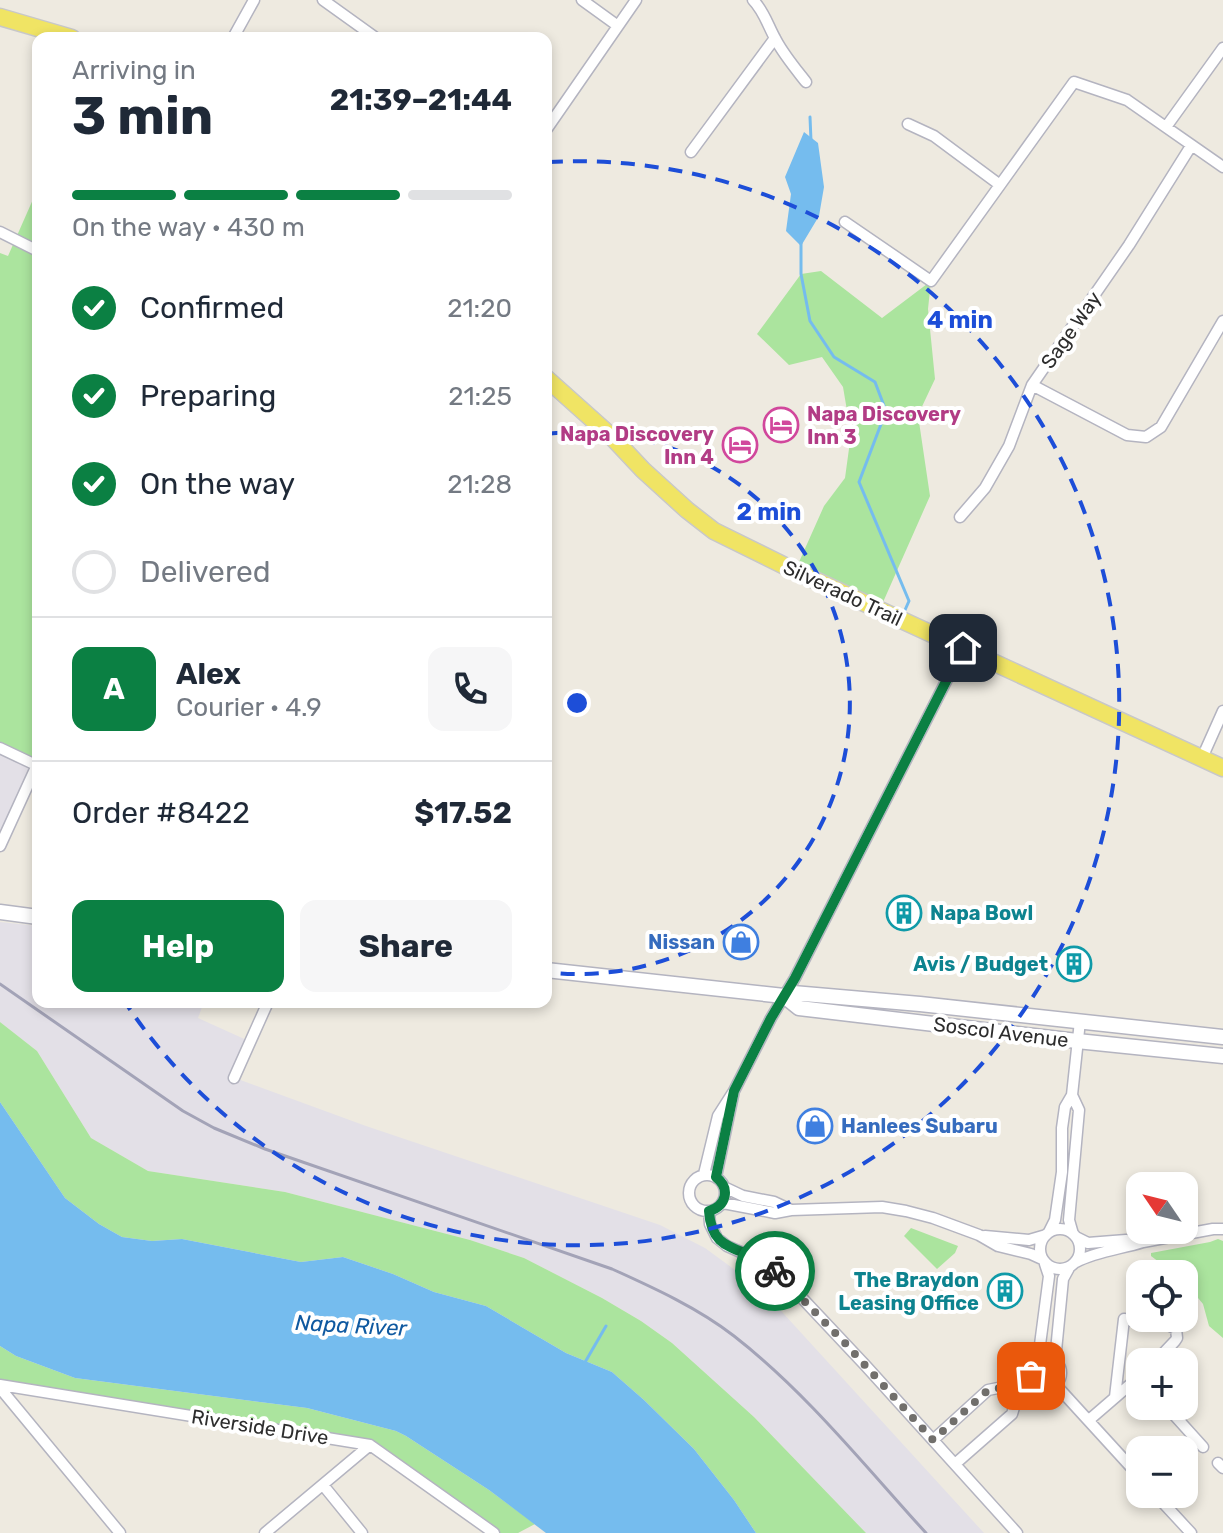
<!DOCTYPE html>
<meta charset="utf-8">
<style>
:root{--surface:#fff;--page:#f6f6f7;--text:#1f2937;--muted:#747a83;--line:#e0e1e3;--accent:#0b8043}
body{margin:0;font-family:Rubik,sans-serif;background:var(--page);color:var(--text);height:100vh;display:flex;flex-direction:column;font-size:30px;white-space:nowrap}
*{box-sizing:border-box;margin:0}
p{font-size:26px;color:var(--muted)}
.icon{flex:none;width:44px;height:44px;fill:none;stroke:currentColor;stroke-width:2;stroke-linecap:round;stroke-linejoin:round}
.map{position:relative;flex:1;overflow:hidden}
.sheet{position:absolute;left:32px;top:32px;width:520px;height:976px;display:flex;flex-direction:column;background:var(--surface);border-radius:16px;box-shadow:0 4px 12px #0003}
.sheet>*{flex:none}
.needle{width:52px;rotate:305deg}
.buttons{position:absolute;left:1126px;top:1172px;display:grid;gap:16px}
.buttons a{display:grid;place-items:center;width:72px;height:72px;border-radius:16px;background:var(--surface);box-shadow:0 4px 12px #0003;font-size:40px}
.pin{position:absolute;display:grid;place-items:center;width:68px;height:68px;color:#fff;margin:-34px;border-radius:16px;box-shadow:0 4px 12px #0006}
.courier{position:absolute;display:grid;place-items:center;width:80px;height:80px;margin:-40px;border:6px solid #0b8043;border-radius:50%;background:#fff;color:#222;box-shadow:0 2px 10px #0007}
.overview em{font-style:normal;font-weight:700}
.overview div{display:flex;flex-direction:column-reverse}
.overview{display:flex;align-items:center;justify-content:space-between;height:136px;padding:0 40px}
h1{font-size:52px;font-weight:700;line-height:60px}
.bar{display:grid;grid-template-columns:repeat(4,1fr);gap:12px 8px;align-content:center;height:96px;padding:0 40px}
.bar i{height:10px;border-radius:6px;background:var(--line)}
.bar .current{background:var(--accent)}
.bar p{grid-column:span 4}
.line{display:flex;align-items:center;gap:20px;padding:0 40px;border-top:2px solid var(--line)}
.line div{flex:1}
.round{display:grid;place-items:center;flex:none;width:84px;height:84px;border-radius:16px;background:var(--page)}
ol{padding:0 40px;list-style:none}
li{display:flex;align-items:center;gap:24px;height:88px}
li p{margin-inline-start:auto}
li .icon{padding:8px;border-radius:50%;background:var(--accent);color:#fff;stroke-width:4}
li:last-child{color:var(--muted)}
li i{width:44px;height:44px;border:4px solid var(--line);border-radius:50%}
.action{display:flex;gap:16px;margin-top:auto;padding:16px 40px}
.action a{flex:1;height:92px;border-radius:16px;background:var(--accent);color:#fff;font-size:32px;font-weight:700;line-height:92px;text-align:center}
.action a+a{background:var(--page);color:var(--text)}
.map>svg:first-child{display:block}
.industrial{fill:#e3e0e7}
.green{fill:#abe49e}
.water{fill:#75bcee}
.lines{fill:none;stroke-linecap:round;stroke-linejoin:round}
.stream{stroke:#75bcee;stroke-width:3}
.minor-casing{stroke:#b4b4c0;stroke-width:13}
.secondary-casing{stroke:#b4b4c0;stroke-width:17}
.primary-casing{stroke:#c8c8c8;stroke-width:19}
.minor{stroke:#fff;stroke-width:10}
.secondary{stroke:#fff;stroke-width:14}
.primary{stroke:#f0e464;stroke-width:16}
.rail{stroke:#a3a3b7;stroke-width:3}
.done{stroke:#716f6c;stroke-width:8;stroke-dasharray:0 14.4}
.route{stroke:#0b8043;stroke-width:10}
.ring{fill:none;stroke:#1d4ed8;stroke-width:4;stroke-dasharray:14 10}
.labels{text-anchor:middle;stroke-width:8;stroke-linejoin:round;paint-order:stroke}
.street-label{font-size:20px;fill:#2d2d2d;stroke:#fff}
.hotel-label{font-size:20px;font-weight:bold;fill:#b23c85;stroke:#fff;text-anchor:start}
.culture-label{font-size:20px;font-weight:bold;fill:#0d838f;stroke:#fff;text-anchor:end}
.shop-label{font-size:20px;font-weight:bold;fill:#366cbe;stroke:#fff;text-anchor:end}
.water-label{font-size:22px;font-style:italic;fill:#0f59a0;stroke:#fff}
.centre{fill:#1d4ed8;stroke:#fff;stroke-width:4}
.ring-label{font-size:24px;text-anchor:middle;font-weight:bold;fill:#1d4ed8;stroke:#fff;stroke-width:8;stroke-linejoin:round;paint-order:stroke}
</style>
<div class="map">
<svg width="1223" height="1533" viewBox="0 0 1223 1533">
<rect width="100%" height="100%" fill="#eeeae0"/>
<path class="industrial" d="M0,748l37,17 -37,85z
M0,922l38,4v76h166l-6,16 53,24 -16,36 131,48 294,99 45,23 56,41 223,244h-118l-112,-116 -82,-74 -31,-22 -39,-23 -78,-40 -54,-18 -185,-48 -137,-21 -57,-33 -54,-87 -37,-29z"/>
<path class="green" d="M38,188v578l-38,-18v-495l8,3z
M821,271l61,47 49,-37 -3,28 7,70 -17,36 12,81 -50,113 -85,-38 29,-65 21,-28 6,-44 -8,-47 -21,-30 -33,8 -32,-31 44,-60z
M0,1022l37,29 54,87 57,33 137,21 185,48 54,18 78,40 39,23 31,22 82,74 112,116h-110l-22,-33 -40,-51 -50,-49 -32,-28 -46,-19 -80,-47 -52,-14 -41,-18 -50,-17 -42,5 -119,-23 -30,2 -30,-4 -23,-13 -34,-26 -65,-96z
M911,1228l47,18 -3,7 -18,16 -33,-33z
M1218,1239l5,2v97l-14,-12 -6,-22 -19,-23v-7h-9l-24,-18v-3l59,-11z
M0,1346l16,10 59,22 232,30 89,23 10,5 83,54 46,34 -17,9h-24l-124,-88 -370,-60z"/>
<path class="water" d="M804,132l14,11 6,44 -5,29 -18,30 -15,-15 5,-37 -6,-17z
M0,1102l65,96 34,26 23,13 30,4 30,-2 119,23 42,-5 50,17 41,18 52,14 80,47 46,19 32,28 50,49 40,51 22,33h-210l-57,-43 -83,-54 -10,-5 -89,-23 -232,-30 -59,-22 -16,-10z"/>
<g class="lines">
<path class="stream" d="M810,117l1,24
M801,243v31l9,47 24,36 41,25 11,29 -27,71 50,119 -4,9
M584,1364l22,-38"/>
<g class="minor-casing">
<path id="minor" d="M323,0l53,38
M582,0l36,26
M753,0c11,11 15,26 23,40 8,15 19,28 30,42
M233,38l21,-38
M908,124l26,12 66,49 74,-103 53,18 96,67
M1166,127l57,-79
M546,130l90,-130
M691,152l84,-114
M845,222l86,59 69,-96
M0,232l38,19
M1032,385l95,50 19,2 15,-10 62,-106
M960,517l25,-29 24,-42 23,-61 97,-140 62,-99
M0,748l38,18
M1202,758l21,-47
M0,846l37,-81
M234,1078l34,-76
M734,1091l37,-73 24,-40 168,-330
M1072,1095l7,15 -10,110 4,14
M704,1174l14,-58 16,-25 -18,86
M689 1193a18 18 0 1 1 36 0a18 18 0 1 1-36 0Z
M723,1203l52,10 16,-3 -17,-8 -31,-6 -19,-9
M791,1210l91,-3 24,4 27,7 46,17 19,11 33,8 11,5
M709,1211l1,13 7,14 10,8 36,16 22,18 80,85 152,168
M1040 1249a20 20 0 1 1 40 0a20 20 0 1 1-40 0Z
M1049,1232l6,-12 7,-48v-44l3,-21 7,-12 8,-74
M985,1236l44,4 17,-5
M1076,1237l12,6 38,-3 17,2c-22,7 -46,9 -67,20
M1143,1242l70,-13h10
M1031 1373a15 15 0 1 1 30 0a15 15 0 1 1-30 0Z
M1038,1360l11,-84 -4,-12
M1055,1361l8,-82 6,-11
M1055,1384l85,93
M0,1385l370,60 124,88
M0,1388l120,145
M1013,1394l20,-14
M1115,1397l9,-78 42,5 10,5 1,9 -2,3 -20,21
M1166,1406l37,41
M1089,1420l51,-44
M933,1440l55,-50 10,-2 15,6
M1218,1463l5,5
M955,1464l57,-50 3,-10 -2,-10
M323,1485l39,48
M1155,1494l36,39
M265,1533l105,-88"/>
</g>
<g class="secondary-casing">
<path id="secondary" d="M0,912l38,5
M546,970l238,26 9,-3 127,11 303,33
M784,996l15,12 278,33 146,15"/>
</g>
<g class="primary-casing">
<path id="primary" d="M0,17l72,21
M546,378l66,59 31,33 44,40 27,21 81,40 428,197"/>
</g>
<use href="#minor" class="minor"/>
<use href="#secondary" class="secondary"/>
<use href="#primary" class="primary"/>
<path class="rail" d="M0,984l183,127 31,17 51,21 347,120c42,19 86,39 122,67 72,56 131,130 192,197"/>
</g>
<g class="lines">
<path class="done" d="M775,1271l69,71 89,98 55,-50 10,-2 15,6 20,-14 -2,-4"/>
<path class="route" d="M775,1271c-7,-5 -13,-10 -21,-14 -26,-11 -43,-13 -45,-46 17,-5 22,-22 7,-34l18,-86 37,-73 24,-40 168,-330"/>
</g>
<g class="ring">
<path d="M546 434A271 271 0 1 1 546 972"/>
<path d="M38 760A542 542 0 0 1 38 646M549 162A542 542 0 1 1 125 1002"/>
</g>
<defs>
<g id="hotel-ring" transform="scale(1.8)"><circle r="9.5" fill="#fff" stroke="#d1479c" stroke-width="1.5"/><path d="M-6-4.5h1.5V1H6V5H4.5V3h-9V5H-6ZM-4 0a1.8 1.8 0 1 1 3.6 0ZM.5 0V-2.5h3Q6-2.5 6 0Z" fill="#d1479c"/></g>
<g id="building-ring" transform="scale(1.8)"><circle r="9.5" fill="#fff" stroke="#0f9aa8" stroke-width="1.5"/><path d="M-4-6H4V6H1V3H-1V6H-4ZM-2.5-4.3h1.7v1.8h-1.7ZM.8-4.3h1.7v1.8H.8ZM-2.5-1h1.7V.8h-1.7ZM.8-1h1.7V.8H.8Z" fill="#0f9aa8"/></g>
<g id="shop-ring" transform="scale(1.8)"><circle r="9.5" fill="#fff" stroke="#3f7fe0" stroke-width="1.5"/><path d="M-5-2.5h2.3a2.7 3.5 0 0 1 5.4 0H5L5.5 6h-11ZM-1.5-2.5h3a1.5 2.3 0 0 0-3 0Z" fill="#3f7fe0"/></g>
</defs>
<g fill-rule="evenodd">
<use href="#hotel-ring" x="781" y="425"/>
<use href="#hotel-ring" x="740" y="445"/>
<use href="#building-ring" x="904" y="913"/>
<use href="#shop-ring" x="741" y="942"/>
<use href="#building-ring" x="1074" y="964"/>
<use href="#shop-ring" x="815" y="1126"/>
<use href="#building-ring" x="1005" y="1291"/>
</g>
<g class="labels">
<g class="street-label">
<text transform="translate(1071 330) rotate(-55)" y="7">Sage Way</text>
<text transform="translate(843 593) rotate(25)" y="7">Silverado Trail</text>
<text transform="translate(1001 1032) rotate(7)" y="7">Soscol Avenue</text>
<text transform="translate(260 1427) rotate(9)" y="7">Riverside Drive</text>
</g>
<g class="hotel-label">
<text x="807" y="421">Napa Discovery<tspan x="807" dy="23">Inn 3</tspan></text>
<text x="714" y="441" text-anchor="end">Napa Discovery<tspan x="714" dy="23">Inn 4</tspan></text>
</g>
<g class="culture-label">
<text x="930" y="920" text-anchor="start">Napa Bowl</text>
<text x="1048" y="971">Avis / Budget</text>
<text x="979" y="1287">The Braydon<tspan x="979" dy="23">Leasing Office</tspan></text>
</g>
<g class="shop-label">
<text x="715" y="949">Nissan</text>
<text x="841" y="1133" text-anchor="start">Hanlees Subaru</text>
</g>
<g class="water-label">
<text transform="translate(351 1325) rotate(3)" y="8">Napa River</text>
</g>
</g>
<circle cx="577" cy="703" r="12" class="centre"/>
<g class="ring-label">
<text x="960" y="328">4 min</text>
<text x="769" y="520">2 min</text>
</g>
</svg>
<div class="buttons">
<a><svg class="needle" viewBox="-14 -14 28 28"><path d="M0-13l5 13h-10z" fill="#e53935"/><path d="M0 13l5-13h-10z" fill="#747a83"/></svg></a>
<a><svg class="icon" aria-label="locate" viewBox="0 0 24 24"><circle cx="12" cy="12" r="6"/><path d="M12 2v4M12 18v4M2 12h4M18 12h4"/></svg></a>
<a>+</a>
<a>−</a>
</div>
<div class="pin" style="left:1031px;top:1376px;background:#ea580c"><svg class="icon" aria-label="bag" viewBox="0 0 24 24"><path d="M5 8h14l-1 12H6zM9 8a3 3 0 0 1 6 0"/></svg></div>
<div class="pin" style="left:963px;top:648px;background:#1f2937"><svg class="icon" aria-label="home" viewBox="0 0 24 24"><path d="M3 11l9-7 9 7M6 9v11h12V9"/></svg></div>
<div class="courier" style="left:775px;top:1271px"><svg class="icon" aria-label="bike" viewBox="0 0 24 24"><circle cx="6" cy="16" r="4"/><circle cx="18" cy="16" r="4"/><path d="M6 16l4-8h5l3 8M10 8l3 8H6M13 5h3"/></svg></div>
<section class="sheet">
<div class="overview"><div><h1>3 min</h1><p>Arriving in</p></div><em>21:39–21:44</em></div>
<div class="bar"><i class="current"></i><i class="current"></i><i class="current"></i><i></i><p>On the way · 430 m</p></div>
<ol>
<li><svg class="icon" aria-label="check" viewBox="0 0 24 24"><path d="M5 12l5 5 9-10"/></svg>Confirmed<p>21:20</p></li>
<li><svg class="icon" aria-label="check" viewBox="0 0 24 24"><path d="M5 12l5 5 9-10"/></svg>Preparing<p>21:25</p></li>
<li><svg class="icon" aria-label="check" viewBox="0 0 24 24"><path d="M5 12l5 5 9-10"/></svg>On the way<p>21:28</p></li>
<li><i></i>Delivered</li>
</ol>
<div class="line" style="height:144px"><b class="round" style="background:var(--accent);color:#fff">A</b><div><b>Alex</b><p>Courier · 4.9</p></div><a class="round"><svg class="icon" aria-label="phone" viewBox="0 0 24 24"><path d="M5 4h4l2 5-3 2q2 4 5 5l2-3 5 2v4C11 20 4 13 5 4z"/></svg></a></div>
<div class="line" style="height:104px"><div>Order #8422</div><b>$17.52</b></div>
<div class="action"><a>Help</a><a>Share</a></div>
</section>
</div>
